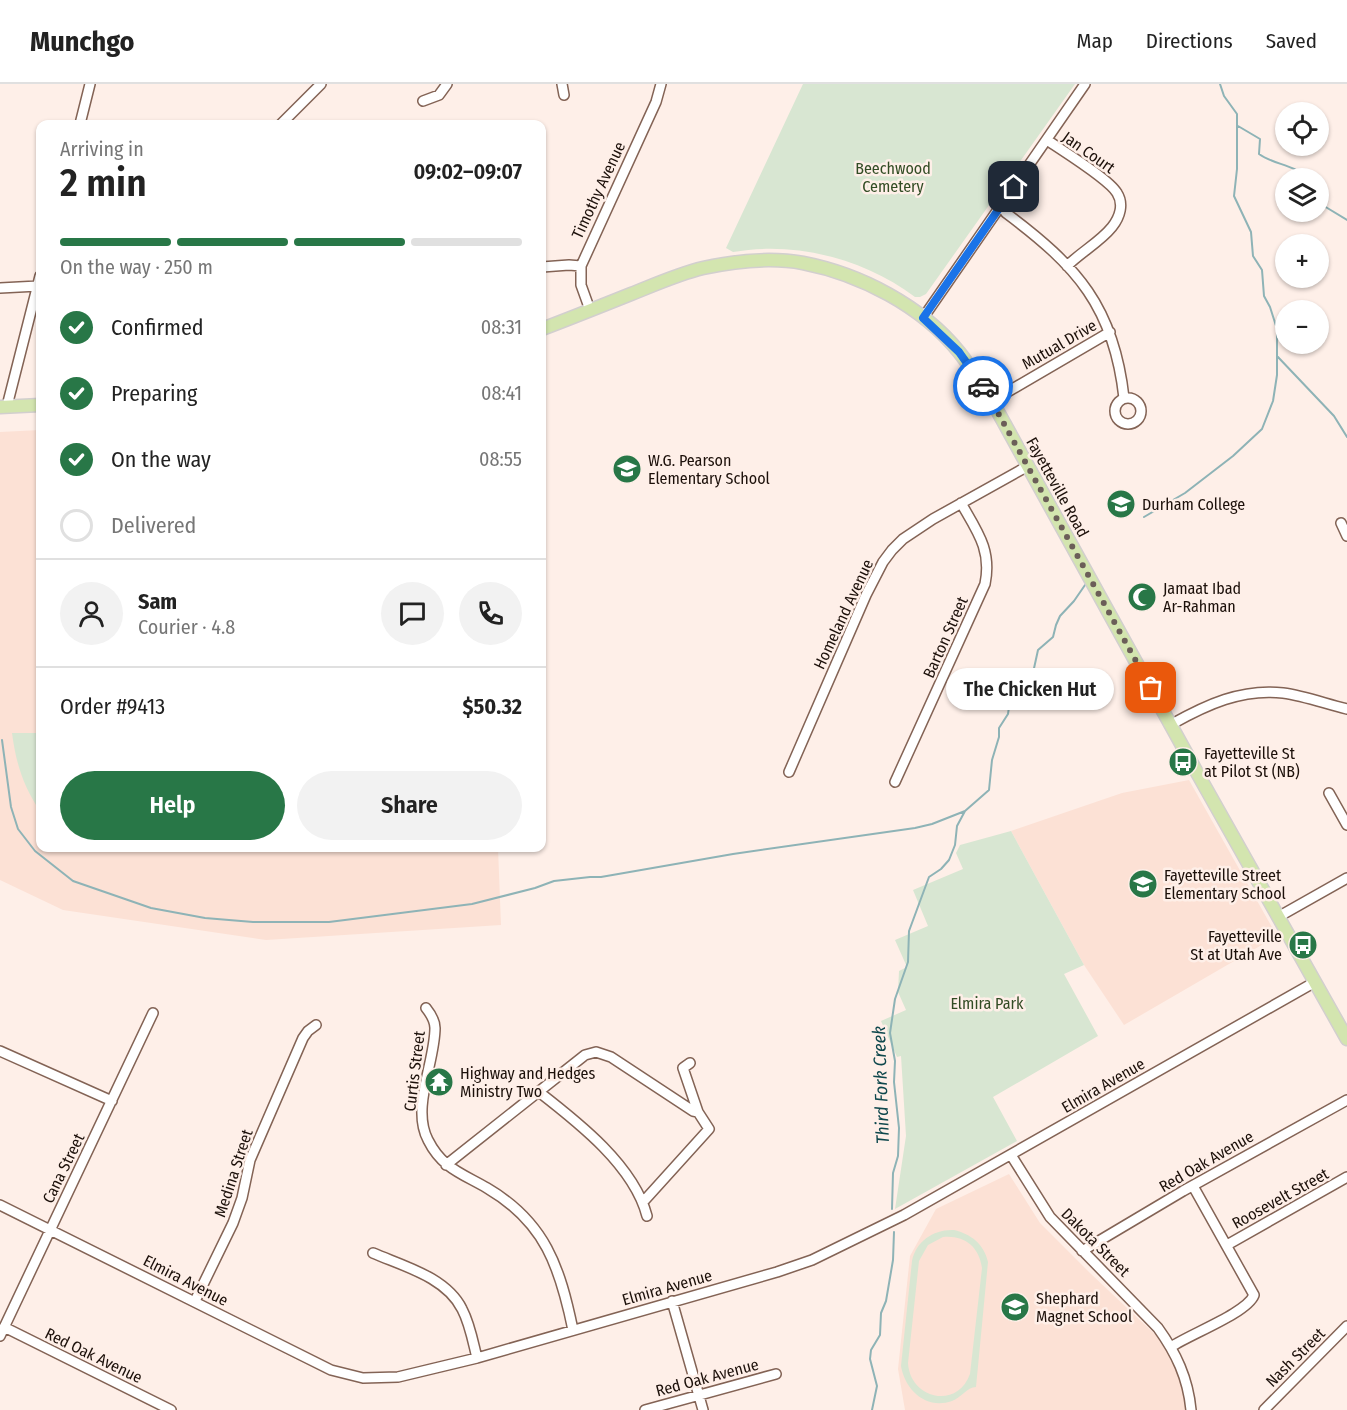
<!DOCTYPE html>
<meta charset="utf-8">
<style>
:root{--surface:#fff;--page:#f2f2f2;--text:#222;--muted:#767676;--line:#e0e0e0;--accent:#287747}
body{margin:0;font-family:"Fira Sans Condensed",sans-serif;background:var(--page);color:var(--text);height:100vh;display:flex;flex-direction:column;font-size:22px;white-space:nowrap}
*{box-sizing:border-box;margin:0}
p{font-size:20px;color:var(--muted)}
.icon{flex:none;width:33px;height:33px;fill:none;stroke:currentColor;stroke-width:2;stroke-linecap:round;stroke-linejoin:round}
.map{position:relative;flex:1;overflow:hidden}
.details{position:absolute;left:36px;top:36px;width:510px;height:732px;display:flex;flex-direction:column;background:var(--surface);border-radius:12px;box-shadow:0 2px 4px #0004}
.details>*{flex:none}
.controls{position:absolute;left:1275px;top:18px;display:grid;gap:12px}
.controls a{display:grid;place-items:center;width:54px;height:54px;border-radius:50%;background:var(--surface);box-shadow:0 2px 4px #0004;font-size:30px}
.pin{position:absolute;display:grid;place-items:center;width:51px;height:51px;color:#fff;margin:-26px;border-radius:12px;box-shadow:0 3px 9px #0006}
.courier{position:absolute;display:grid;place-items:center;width:60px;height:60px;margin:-30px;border:4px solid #1a73e8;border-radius:50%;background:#fff;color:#222;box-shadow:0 2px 8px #0007}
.bubble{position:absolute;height:42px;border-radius:21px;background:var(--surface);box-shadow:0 2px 4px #0004;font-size:20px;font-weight:600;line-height:42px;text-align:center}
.head em{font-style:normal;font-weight:600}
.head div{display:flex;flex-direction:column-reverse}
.head{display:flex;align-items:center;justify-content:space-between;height:102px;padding:0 24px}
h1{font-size:39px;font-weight:600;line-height:45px}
.bar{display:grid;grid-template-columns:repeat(4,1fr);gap:9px 6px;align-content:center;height:72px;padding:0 24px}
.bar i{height:8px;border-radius:4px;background:var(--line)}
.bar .on{background:var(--accent)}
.bar p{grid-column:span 4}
.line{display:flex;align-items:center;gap:15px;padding:0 24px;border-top:2px solid var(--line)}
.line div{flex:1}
.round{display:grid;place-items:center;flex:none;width:63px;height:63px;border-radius:32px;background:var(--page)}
ol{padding:0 24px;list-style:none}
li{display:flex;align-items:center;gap:18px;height:66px}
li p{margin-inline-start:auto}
li .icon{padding:6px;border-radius:50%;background:var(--accent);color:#fff;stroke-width:4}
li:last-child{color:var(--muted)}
li i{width:33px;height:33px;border:3px solid var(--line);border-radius:50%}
.button{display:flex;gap:12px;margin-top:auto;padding:12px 24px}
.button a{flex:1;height:69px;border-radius:36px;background:var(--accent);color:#fff;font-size:24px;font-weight:600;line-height:69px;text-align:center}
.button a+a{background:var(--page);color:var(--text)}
header{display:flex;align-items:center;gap:36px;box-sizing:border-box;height:84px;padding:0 30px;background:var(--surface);border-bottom:2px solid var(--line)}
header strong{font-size:28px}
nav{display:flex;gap:33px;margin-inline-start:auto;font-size:21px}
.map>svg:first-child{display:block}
.built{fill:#fce1d5}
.green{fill:#d8e6d2;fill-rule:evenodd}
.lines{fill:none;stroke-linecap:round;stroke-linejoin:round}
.stream{stroke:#8eb3b6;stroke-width:2}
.minor-casing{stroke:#836355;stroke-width:12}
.major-casing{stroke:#d2cfce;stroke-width:15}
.minor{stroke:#fff;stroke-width:9}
.major{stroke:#d3e5af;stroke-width:12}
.done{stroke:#6b5e58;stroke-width:6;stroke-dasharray:0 10.8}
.route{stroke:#1a73e8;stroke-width:8}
.labels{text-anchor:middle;stroke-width:5;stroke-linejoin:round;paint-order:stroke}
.street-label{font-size:16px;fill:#1c100a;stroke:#feefe8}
.park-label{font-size:16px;fill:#324c24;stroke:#feefe8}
.poi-label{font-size:16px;fill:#1c100a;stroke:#feefe8;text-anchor:start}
.water-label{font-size:18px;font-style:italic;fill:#0e474c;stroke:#feefe8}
</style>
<header>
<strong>Munchgo</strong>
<nav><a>Map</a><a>Directions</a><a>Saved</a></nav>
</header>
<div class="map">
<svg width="1347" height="1326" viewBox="0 0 1347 1326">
<rect width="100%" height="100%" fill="#feefe8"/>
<path class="built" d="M40,346v418h458l3,77 -235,15 -203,-30 -63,-30v-448z
M1189,696l88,156 -153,89 -40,-60 -73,-134 111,-38z
M1009,1090l31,49 50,50 72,68 16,29 8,29v11h-281l-7,-41 12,-113 26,-47z"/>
<path class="green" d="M803,0h272l-149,210 -6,3h-5c-50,-38 -120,-56 -182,-45l-7,-4z
M12,649h28v78c-17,-25 -24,-48 -28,-78z
M1011,747l73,134 -20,9 34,62 -105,61 24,44 -122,68 11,-73 -5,-80 -4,1 -16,-36 25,-11 -8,-18 1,-21 8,-4 -12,-27 33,-14 -15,-36 50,-21 -7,-16 4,-8z
M954,1146c17,4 30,14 34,32l-12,125c-9,0 -15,11 -24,14 -26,9 -47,-11 -51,-35l11,-105c4,-20 22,-32 42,-31zM943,1153c21,-2 36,9 39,31l-12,106c-13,36 -60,25 -62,-11l11,-102 9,-16z"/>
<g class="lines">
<path class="stream" d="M1238,42l22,13 -1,15c15,11 35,10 48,24
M1318,116l6,6 23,14
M1277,272l57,60 13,21
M1144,433l41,-24 48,-37 29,-27 11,-28 4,-26v-46l-7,-22 -6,-11 -2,-26 -9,-14 -2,-24 -17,-36 3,-27v-55l-13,-18 -4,-12
M2,656l9,67 7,22 17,22 38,30 78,27 54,10 48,4h76l143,-18 63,-16 19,-7 36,-4h11l132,-23 182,-26 17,-4 33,-13
M892,1125l1,-36 5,-17 1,-28 -5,-46 1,-21 -5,-28 5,-34 13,-37 1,-31 20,-54 12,-8 8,-9 6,-15 2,-19 8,-15 24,-21 3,-30 7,-23v-9l9,-14 1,-7 11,-9 6,-8 5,-8 7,-32 15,-13 3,-12 4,-9 14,-15 11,-16
M872,1326l5,-24 -7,-27 1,-9 9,-15 1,-22 5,-12 7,-41 1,-28"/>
<g class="minor-casing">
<path id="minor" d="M562,0l2,11
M423,17l16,-6 8,-11
M80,40l10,-40
M281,40l40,-40
M1047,56c16,11 62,39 70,53 7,11 3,24 -5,34 -12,15 -31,25 -45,39
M1001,122l5,7c71,53 108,94 118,185
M542,183l27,-2 12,1
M0,204l38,-2
M590,226l-9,-25v-19l75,-164 5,-18
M923,234l162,-234
M1115 327a13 13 0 1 1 26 0a13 13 0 1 1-26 0Z
M992,317l118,-69
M7,322l33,-130
M1341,439l6,13
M1172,640c34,-19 70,-36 111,-31 22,3 43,11 64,16
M789,688l77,-177 17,-33 9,-12 11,-11 30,-20 95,-53
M895,698l90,-198c7,-34 -8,-53 -24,-81
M1329,709l18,32
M1278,833l69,-39
M426,924c4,5 9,13 9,20 0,34 -24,80 -7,112 14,28 33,33 59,48 58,34 73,79 86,142
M0,967l112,50
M539,1008c40,31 95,74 108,124
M1011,1071l39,62 108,111c18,25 30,50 33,82
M446,1081l139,-110 11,-3 15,5 82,54 5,1 -15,-44 7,-5
M643,1118l66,-73 -11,-17
M0,1121l331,165 32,8 35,-1 79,-19 300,-86 35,-12 92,-45 411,-233
M1227,1161l120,-68
M1082,1167l101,-60 164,-91
M373,1169c30,13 73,24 89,56 8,15 11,33 15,49
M195,1217l38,-78 9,-25 8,-38 53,-122 5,-7 8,-6
M672,1217l31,109
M4,1243l167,83
M0,1252l153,-323
M1171,1263c19,-13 76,-34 83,-52l-61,-109
M645,1326l131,-36
M1264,1326l83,-84"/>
</g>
<g class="major-casing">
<path id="major" d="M542,245c29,-11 59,-23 89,-35 23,-9 47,-20 72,-26 32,-7 67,-11 100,-5 57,11 119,43 156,89 12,15 22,32 33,49l203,368 152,270
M0,323l40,-2"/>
</g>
<use href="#minor" class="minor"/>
<use href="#major" class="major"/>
</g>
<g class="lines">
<path class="done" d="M983,302l168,302"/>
<path class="route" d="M983,302l-24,-34 -36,-34 91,-131"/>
</g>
<defs>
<g id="school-disc" transform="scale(1.5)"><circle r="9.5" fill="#287747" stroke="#feefe8"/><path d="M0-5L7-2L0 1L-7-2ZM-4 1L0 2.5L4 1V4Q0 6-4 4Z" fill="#fff"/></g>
<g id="mosque-disc" transform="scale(1.5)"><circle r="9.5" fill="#287747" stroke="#feefe8"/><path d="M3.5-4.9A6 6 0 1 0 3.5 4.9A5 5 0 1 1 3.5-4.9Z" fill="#fff"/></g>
<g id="bus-disc" transform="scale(1.5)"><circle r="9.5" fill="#287747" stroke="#feefe8"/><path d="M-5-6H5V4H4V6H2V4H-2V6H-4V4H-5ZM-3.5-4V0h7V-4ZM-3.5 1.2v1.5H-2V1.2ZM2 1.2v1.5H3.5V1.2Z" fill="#fff"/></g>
<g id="temple-disc" transform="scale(1.5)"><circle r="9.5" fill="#287747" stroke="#feefe8"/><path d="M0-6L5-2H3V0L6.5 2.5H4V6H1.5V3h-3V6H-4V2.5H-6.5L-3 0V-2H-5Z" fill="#fff"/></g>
</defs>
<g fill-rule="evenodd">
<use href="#school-disc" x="627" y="385"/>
<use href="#school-disc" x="1121" y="420"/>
<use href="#mosque-disc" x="1142" y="513"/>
<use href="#bus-disc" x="1183" y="678"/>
<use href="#school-disc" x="1143" y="800"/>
<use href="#bus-disc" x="1303" y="861"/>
<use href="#temple-disc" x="439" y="998"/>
<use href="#school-disc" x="1015" y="1223"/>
</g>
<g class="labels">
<g class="street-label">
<text transform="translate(1089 68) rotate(35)" y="6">Jan Court</text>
<text transform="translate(598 106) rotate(-65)" y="6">Timothy Avenue</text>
<text transform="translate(1059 260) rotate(-30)" y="6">Mutual Drive</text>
<text transform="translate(1058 403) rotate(61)" y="6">Fayetteville Road</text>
<text transform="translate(843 530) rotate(-65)" y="6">Homeland Avenue</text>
<text transform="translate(945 553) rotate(-66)" y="6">Barton Street</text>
<text transform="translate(414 987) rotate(-83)" y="6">Curtis Street</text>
<text transform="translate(1103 1001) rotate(-30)" y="6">Elmira Avenue</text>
<text transform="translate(1206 1077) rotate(-30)" y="6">Red Oak Avenue</text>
<text transform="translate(63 1084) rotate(-64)" y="6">Cana Street</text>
<text transform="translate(233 1089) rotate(-72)" y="6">Medina Street</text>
<text transform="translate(1280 1114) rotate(-29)" y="6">Roosevelt Street</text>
<text transform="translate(1096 1158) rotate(45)" y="6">Dakota Street</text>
<text transform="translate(186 1196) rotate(27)" y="6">Elmira Avenue</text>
<text transform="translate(667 1203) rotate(-16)" y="6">Elmira Avenue</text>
<text transform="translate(94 1271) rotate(26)" y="6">Red Oak Avenue</text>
<text transform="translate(1295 1273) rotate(-45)" y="6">Nash Street</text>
<text transform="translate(707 1293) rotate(-15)" y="6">Red Oak Avenue</text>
</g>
<g class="park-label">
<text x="893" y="90">Beechwood<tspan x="893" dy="18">Cemetery</tspan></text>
<text x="987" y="925">Elmira Park</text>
</g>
<g class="poi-label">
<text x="648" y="382">W.G. Pearson<tspan x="648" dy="18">Elementary School</tspan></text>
<text x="1142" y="426">Durham College</text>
<text x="1163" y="510">Jamaat Ibad<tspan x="1163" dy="18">Ar-Rahman</tspan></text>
<text x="1204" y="675">Fayetteville St<tspan x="1204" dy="18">at Pilot St (NB)</tspan></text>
<text x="1164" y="797">Fayetteville Street<tspan x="1164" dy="18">Elementary School</tspan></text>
<text x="1282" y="858" text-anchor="end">Fayetteville<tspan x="1282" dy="18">St at Utah Ave</tspan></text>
<text x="460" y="995">Highway and Hedges<tspan x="460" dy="18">Ministry Two</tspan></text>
<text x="1036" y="1220">Shephard<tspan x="1036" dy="18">Magnet School</tspan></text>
</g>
<g class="water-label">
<text transform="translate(881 1001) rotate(-92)" y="6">Third Fork Creek</text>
</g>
</g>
</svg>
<div class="controls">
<a><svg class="icon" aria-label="locate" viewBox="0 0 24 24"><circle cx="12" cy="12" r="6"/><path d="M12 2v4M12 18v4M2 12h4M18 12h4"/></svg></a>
<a><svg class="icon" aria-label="layers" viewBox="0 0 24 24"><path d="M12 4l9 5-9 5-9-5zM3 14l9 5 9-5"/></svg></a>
<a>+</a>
<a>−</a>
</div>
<div class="pin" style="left:1151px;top:604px;background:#ea580c"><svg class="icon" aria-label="bag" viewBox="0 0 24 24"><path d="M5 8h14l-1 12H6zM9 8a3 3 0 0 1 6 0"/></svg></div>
<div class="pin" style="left:1014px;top:103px;background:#1f2937"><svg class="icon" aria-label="home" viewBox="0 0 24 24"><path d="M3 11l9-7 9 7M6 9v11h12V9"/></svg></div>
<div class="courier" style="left:983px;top:302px"><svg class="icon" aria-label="car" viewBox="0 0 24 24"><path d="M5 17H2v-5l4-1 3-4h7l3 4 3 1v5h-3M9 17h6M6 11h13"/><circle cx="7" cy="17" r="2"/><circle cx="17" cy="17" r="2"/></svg></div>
<div class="bubble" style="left:946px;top:584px;width:168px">The Chicken Hut</div>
<section class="details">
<div class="head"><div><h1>2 min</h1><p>Arriving in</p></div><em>09:02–09:07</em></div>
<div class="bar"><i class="on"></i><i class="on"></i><i class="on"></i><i></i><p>On the way · 250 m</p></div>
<ol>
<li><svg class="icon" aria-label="check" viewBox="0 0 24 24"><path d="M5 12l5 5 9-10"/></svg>Confirmed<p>08:31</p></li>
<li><svg class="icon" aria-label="check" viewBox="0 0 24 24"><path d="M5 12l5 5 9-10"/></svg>Preparing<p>08:41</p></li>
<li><svg class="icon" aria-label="check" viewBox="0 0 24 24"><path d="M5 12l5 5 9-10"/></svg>On the way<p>08:55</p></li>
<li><i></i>Delivered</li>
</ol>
<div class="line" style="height:108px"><a class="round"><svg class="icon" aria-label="person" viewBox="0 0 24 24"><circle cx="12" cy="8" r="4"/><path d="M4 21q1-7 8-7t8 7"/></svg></a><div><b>Sam</b><p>Courier · 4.8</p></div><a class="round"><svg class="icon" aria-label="chat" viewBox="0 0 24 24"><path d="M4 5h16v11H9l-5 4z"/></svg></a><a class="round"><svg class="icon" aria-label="phone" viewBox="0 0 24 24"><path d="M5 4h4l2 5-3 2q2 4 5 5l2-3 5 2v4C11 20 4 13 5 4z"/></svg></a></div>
<div class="line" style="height:78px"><div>Order #9413</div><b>$50.32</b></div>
<div class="button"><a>Help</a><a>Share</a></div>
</section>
</div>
